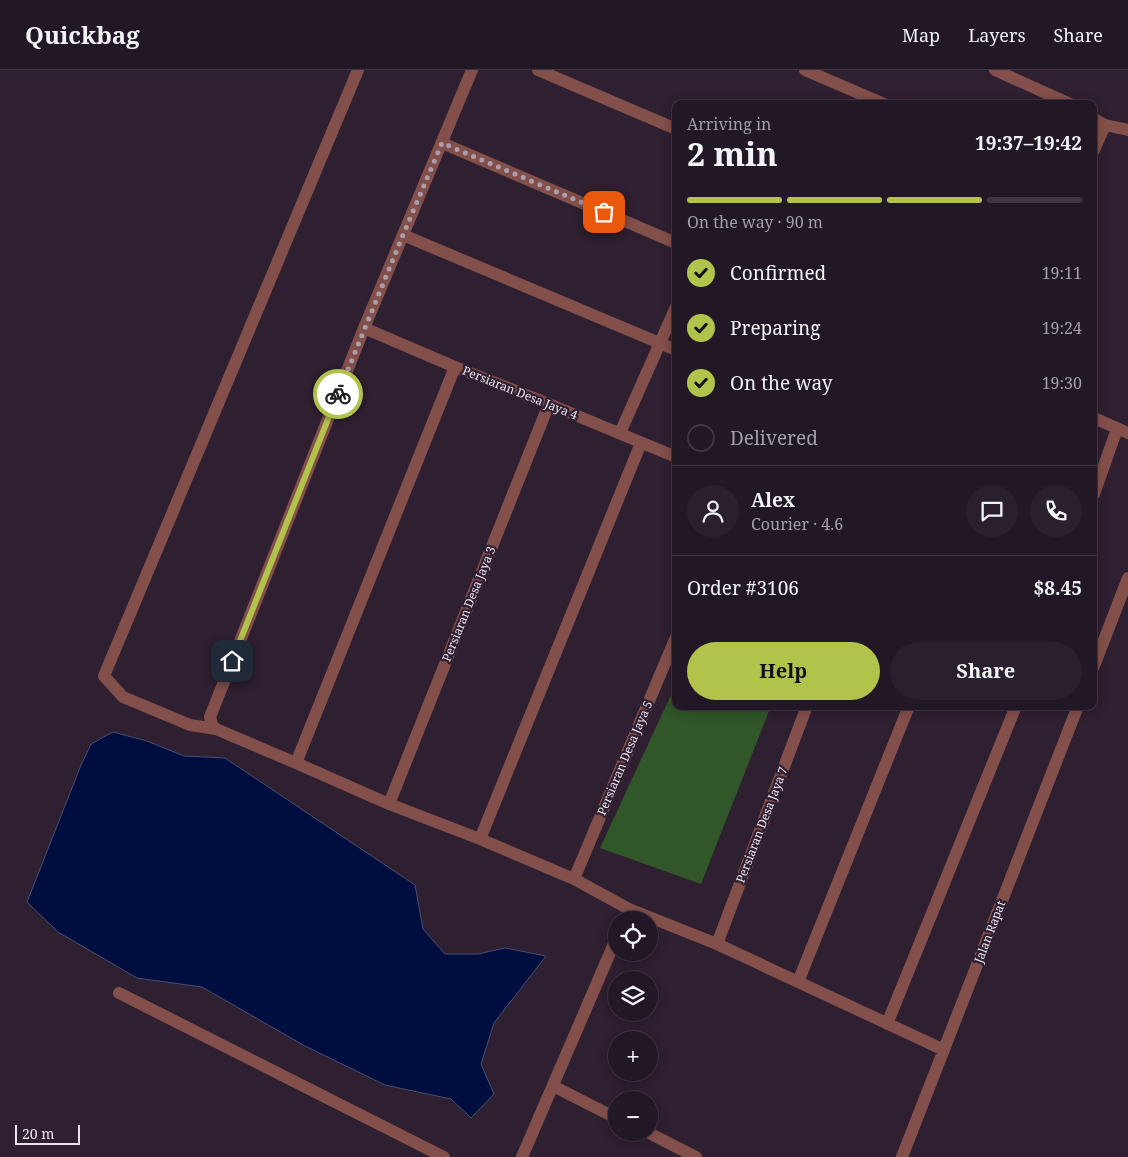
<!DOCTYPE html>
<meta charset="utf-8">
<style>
:root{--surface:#221725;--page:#2a202d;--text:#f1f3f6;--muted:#a29fa7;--line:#3f3642;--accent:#b2c34c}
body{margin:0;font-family:"Noto Serif",serif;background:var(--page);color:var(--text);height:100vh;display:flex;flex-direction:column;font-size:19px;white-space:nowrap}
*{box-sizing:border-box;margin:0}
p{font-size:16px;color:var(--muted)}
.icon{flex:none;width:28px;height:28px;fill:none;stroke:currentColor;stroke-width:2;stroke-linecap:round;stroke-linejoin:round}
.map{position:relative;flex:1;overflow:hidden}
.details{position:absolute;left:672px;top:30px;width:425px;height:610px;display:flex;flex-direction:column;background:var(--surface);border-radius:10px;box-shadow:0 2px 12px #0003,0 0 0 1px var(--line)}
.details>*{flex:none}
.controls{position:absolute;left:608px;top:841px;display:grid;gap:10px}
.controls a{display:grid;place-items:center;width:50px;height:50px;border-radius:50%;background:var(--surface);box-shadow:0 2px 12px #0003,0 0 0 1px var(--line);font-size:25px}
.scale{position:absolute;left:15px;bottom:12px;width:65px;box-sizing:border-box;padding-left:5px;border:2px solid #ede3ef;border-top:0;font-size:14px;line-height:18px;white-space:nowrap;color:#ede3ef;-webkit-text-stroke:4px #2e1f31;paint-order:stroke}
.pin{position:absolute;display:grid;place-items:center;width:42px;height:42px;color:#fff;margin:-21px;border-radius:10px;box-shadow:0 2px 8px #0006}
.courier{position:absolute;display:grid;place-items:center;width:50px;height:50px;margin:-25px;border:4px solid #b2c34c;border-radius:50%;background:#fff;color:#222;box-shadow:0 1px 6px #0007}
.summary em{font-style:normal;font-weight:700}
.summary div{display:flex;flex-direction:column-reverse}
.summary{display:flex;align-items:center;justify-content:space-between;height:85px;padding:0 15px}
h1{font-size:32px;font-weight:700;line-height:38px}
.bar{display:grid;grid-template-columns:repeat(4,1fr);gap:8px 5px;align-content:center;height:60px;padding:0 15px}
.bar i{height:6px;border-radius:4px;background:var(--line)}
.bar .on{background:var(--accent)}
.bar p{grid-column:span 4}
.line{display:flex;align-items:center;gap:12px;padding:0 15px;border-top:1px solid var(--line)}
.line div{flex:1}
.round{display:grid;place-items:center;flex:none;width:52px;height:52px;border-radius:26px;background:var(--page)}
ol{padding:0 15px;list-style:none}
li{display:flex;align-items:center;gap:15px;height:55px}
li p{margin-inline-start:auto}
li .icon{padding:5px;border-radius:50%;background:var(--accent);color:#111;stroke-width:4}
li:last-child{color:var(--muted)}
li i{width:28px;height:28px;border:2px solid var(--line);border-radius:50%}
.button{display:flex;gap:10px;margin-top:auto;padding:10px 15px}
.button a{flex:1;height:58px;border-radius:30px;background:var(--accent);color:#111;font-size:20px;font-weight:700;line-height:58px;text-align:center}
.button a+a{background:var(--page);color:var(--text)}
header{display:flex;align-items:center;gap:30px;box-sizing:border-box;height:70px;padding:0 25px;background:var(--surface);border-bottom:1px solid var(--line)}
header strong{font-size:24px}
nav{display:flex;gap:28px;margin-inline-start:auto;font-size:18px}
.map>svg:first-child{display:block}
.green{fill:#305629}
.water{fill:#000e3f;stroke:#474e74}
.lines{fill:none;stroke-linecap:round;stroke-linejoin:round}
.minor{stroke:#834f4b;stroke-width:12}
.done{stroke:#aa9eac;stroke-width:5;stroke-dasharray:0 9}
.route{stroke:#b2c34c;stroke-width:6}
.labels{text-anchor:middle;stroke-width:4.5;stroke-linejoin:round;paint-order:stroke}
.street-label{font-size:12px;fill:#ede3ef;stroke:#2e1f31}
</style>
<header>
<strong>Quickbag</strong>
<nav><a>Map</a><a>Layers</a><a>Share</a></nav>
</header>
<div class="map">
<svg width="1128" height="1087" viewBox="0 0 1128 1087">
<rect width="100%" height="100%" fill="#2e1f31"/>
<path class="green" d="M676,614v22h95l-70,178 -101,-36z"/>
<path class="water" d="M113,662l34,9 37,15 41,2 190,127 8,44 22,25h33l27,-6 41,8 -52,67 -13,41 13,30 -23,24 -20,-19 -66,-14 -80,-39 -103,-59 -65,-9 -79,-46 -31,-30 54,-137 10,-21z"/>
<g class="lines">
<path class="minor" d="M358,0l-254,606 19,21 67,28 26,4 80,34 93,41 91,35 94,40 55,30 88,35 227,106
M538,0l138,59
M805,0l79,34
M995,0l75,34
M1094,49l11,6 23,5
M442,73l234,100
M1094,80l11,-25
M403,165l273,115
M364,258l91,39 94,37 127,53
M1094,348l34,15
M620,363l56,-126
M1094,424l23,-65
M1094,596l34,-88
M216,659l-4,-4 -2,-8 154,-389 108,-258
M296,693l159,-396
M389,734l160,-400
M480,769l161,-396
M574,809l102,-242
M717,874l90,-238
M798,912l111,-276
M119,923l325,164
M887,954l129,-318
M553,1016l63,32
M647,1062l49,25
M522,1087l94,-218
M902,1087l176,-451"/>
</g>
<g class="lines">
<path class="done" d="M338,324l65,-159 39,-92 162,69"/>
<path class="route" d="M232,591l106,-267"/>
</g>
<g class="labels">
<g class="street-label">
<text transform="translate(520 323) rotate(22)" y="4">Persiaran Desa Jaya 4</text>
<text transform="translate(469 534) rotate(-68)" y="4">Persiaran Desa Jaya 3</text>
<text transform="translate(625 688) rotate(-67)" y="4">Persiaran Desa Jaya 5</text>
<text transform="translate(762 755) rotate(-69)" y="4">Persiaran Desa Jaya 7</text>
<text transform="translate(990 862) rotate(-69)" y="4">Jalan Rapat</text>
</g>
</g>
</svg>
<div class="controls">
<a><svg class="icon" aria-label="locate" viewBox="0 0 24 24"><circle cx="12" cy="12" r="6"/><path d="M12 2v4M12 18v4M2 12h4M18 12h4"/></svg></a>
<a><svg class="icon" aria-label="layers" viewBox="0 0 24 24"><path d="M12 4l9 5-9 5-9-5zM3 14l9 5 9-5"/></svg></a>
<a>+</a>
<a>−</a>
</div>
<div class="scale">20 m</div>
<div class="pin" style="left:604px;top:142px;background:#ea580c"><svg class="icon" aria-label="bag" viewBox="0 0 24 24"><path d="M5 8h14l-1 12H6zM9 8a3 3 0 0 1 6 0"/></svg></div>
<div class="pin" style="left:232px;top:591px;background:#1f2937"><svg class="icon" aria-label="home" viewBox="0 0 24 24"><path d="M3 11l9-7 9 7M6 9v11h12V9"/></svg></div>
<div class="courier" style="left:338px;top:324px"><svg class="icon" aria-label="bike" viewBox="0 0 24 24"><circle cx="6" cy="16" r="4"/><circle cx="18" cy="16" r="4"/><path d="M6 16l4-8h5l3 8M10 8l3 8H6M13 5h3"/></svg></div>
<section class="details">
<div class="summary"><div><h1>2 min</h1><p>Arriving in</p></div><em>19:37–19:42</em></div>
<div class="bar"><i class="on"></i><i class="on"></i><i class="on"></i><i></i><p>On the way · 90 m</p></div>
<ol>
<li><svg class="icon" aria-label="check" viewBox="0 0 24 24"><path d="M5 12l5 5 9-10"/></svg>Confirmed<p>19:11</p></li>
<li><svg class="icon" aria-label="check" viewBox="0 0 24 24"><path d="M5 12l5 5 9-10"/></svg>Preparing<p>19:24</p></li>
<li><svg class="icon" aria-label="check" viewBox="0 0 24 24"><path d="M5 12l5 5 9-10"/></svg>On the way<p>19:30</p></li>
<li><i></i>Delivered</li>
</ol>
<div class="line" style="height:90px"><a class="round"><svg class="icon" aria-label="person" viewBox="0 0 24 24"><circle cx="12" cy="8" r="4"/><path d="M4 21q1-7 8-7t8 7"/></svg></a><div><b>Alex</b><p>Courier · 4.6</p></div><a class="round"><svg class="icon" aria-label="chat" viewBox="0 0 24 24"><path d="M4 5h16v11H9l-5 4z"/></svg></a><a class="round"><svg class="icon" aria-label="phone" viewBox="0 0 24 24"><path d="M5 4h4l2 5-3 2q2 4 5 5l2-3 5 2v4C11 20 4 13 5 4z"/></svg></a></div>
<div class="line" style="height:65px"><div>Order #3106</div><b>$8.45</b></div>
<div class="button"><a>Help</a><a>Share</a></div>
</section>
</div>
